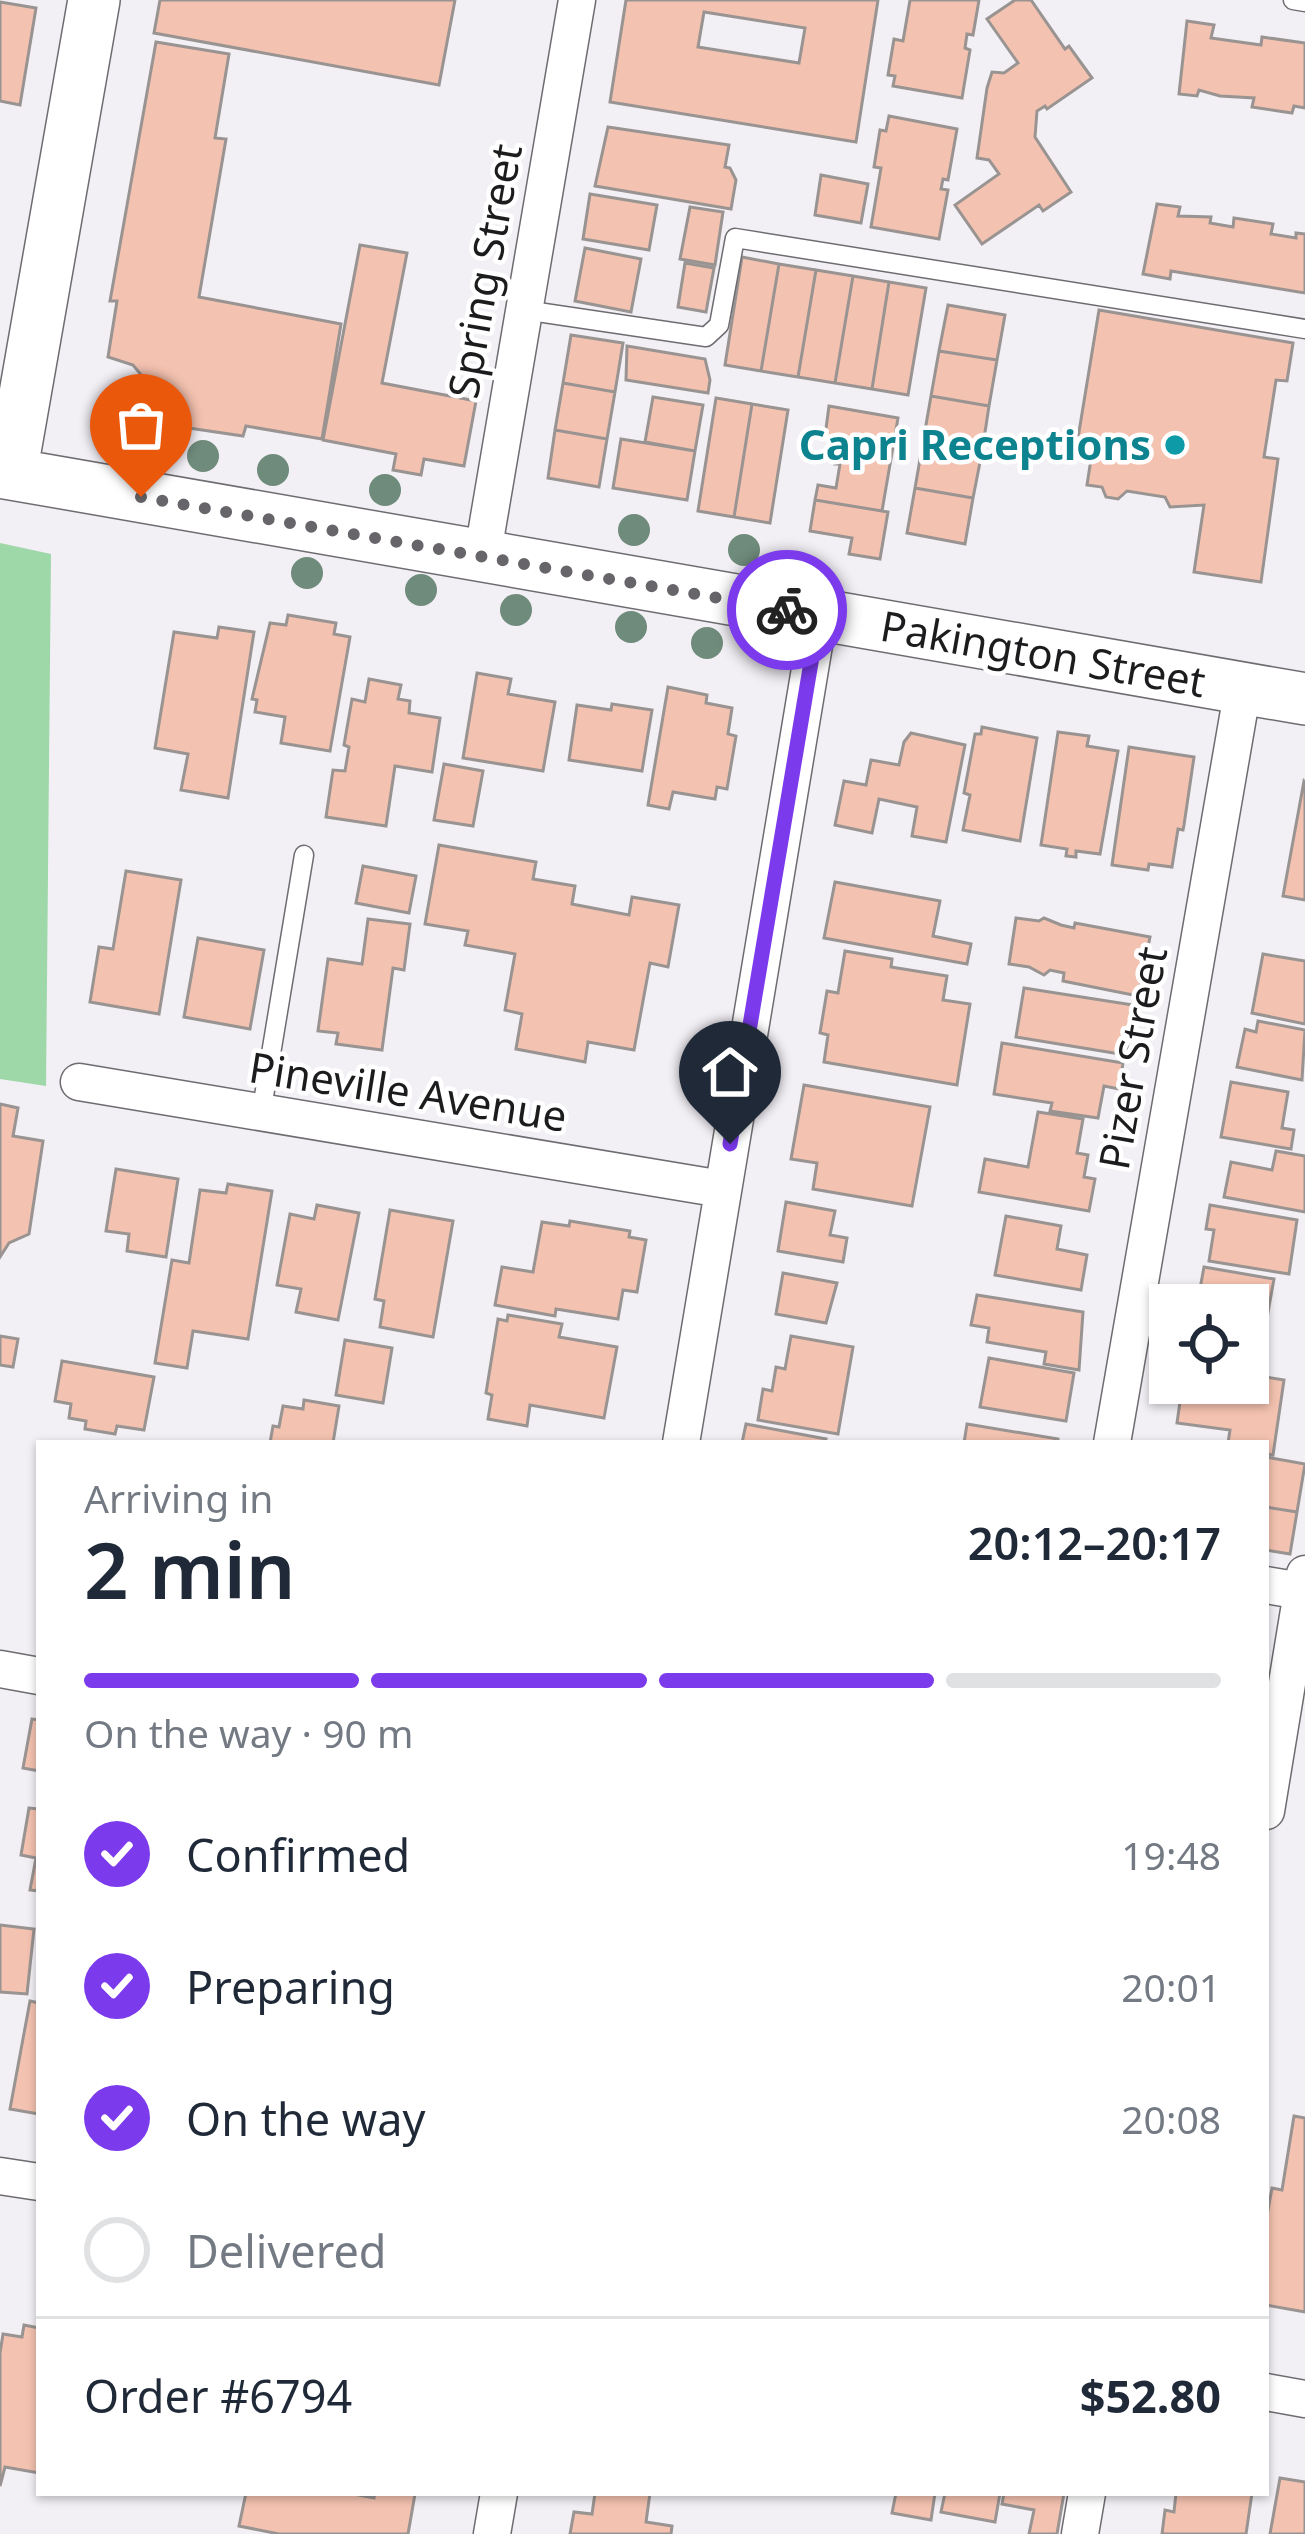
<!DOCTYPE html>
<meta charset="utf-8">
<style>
:root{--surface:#fff;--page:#f2f2f3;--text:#1f2937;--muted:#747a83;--line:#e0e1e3;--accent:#7c3aed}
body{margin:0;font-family:"Noto Sans",sans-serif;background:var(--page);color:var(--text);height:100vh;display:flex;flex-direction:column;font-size:45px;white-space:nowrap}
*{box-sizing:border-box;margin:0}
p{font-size:39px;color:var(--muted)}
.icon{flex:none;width:66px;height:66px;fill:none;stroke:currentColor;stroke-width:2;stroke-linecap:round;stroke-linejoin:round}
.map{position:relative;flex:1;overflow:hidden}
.panel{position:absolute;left:36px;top:1440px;width:1233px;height:1056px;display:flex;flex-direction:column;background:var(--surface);border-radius:0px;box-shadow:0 3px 9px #0004}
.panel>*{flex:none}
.controls{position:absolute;left:1149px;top:1284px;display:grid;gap:24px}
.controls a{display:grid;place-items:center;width:120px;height:120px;border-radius:0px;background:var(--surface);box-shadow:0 3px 9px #0004;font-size:60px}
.pin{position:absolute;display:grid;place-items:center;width:102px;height:102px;color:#fff;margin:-123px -51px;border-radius:50% 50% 50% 0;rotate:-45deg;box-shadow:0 0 12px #0007}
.pin .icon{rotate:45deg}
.courier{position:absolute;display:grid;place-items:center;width:120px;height:120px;margin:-60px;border:9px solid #7c3aed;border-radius:50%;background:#fff;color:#222;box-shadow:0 3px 15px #0007}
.head em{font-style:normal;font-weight:600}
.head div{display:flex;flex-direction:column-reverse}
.head{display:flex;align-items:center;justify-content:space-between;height:204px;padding:0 48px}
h1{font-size:78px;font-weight:600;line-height:90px}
.bar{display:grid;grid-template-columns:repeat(4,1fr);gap:18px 12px;align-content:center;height:144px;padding:0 48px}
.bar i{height:15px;border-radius:9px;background:var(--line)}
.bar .selected{background:var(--accent)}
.bar p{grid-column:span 4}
.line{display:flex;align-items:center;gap:30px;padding:0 48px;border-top:3px solid var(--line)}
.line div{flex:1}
ol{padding:0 48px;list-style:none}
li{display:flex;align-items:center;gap:36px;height:132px}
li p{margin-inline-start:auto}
li .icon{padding:12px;border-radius:50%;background:var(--accent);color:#fff;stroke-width:4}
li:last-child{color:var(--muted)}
li i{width:66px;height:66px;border:6px solid var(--line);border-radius:50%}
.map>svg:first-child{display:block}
.green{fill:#9ed8a9}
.building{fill:#f4c2b0;stroke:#999492;stroke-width:3;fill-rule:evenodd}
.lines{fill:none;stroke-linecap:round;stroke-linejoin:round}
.lane-casing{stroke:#6e6c70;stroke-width:21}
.street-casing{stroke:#6e6c70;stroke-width:39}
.secondary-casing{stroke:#6e6c70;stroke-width:54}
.lane{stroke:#fff;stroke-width:18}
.street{stroke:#fff;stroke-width:36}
.secondary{stroke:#fff;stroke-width:51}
.tree{fill:#6f8b7b}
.done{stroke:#676569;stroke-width:12;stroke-dasharray:0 21.6}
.route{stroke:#7c3aed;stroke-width:15}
.culture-dot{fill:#0f9aa8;stroke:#fff;stroke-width:4.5}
.labels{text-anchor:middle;stroke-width:9;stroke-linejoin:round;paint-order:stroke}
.street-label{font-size:42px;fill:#1c1b1d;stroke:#fff}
.culture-label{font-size:42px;font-weight:bold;fill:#0d838f;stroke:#fff;text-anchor:end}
</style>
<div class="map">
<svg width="1305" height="2534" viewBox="0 0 1305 2534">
<rect width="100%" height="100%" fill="#f2eff5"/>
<path class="green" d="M0,543l51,11 -5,532 -46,-7z"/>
<path class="building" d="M160,0h295l-16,85 -285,-52z
M626,0h252l-22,142 -246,-40zM704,12l101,16 -6,35 -101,-16z
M910,0h69l-6,35 -6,-1 -2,14 5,2 -8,48 -69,-12 2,-10 -7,-1 6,-36 9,2z
M1015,0h16l34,49 4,-3 23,32 -45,31 -2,-3 -8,5 -2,26 36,55 -28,19 -4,-6 -57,39 -27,-39 44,-31 -10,-14 -12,-2 10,-70 5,-16 12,1 14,-10 -31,-44z
M0,2l36,6 -16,97 -20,-4z
M1187,21l27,4 -3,13 50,7 1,-8 43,6v65l-11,-2 -2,7 -40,-6 2,-9 -34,-2 -21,-6 -2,6 -18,-2z
M156,42l73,12 -14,84 11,1 -27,158 142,27 -19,115 -76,-13 -3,10 -68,-10 1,-12 -22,-4 -7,-28 -14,-17 -25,-8 9,-56h-7z
M889,116l68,13 -9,51 -5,-1 -2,10 7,1 -9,49 -68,-12 10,-59 -7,-1 6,-37 6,1z
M608,127l121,18 -4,22 5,1 6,12 -5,29 -136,-23z
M821,175l47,9 -7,39 -46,-8z
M590,194l67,11 -8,45 -66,-11z
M1157,204l23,3 -2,9 33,1 -1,6 23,4 1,-9 39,6 -2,10 25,4v-5l9,1v59l-134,-22 -1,8 -27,-5z
M690,207l33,5 -8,53 -35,-6z
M360,245l47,8 -25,130 94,18 -12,65 -40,-7 -3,16 -28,-5 3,-16 -73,-14z
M585,248l56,11 -10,53 -56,-11z
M742,257l37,7 -18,107 -36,-6z
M685,263l29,5 -8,44 -28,-5z
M779,264l37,6 -18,107 -37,-6z
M816,270l37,6 -18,107 -37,-6z
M853,276l36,6 -17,107 -37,-6z
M889,282l37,6 -18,107 -36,-6z
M948,305l57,10 -8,45 -58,-9z
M1099,310l194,33 -6,38 -11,-1 -12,77 14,2 -17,123 -67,-10 10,-67 -34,2 -5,-10 -38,-6 -9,8 -12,-2 -4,-10 -15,-2 6,-39 -16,-2z
M571,335l52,8 -8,49 -52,-9z
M627,346l78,13 5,21 -2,13 -82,-13z
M939,351l58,9 -8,46 -58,-10z
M563,383l52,9 -8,47 -52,-9z
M931,396l58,10 -7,46 -59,-10z
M653,397l50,8 -8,46 -50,-9z
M716,398l36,6 -18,113 -36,-6z
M752,404l36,6 -18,113 -36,-6z
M829,406l69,12 -16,93 -67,-11 3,-15 18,3 4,-24h-5l4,-26 -14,-2z
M555,430l52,9 -8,48 -51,-9z
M621,439l74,12 -8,49 -74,-12z
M923,442l59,10 -9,46 -58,-10z
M915,488l58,10 -8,46 -58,-11z
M815,500l73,12 -8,47 -31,-5 3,-16 -42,-7z
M288,615l48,8 -2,11 16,3 -20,114 -49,-8 4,-26 -30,-5 2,-12 -5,-1 18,-76 16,2z
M219,627l35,5 -26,166 -47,-8 7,-36 -33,-6 19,-116 43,6z
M477,673l34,6 -3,15 47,8 -12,69 -80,-13z
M369,679l32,6 -3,14 12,2 -1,12 31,5 -8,54 -37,-6 -9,60 -60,-9 7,-47 12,1 4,-24 -5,-2 8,-46 13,3z
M668,687l39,8 -1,8 26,5 -4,26 8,2 -9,53 -10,-2 -2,12 -42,-7 -4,17 -21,-4z
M612,704l40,6 -10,61 -73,-11 8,-55 34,5z
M982,727l55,11 -17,103 -57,-11 7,-35 -6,-2 11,-59h6z
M1058,732l31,4 -2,10 31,5 -18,103 -24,-3v6l-10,-1 1,-7 -26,-4z
M911,733l54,12 -19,97 -34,-6 5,-29 -38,-8 -7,34 -37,-8 9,-44 22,4 5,-25 28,5 5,-23z
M1129,747l65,10 -10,68 -1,5 -5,-1 -6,38 -23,-3 -1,6 -36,-5z
M444,764l39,7 -10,55 -39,-6z
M1304,781l1,1v118l-22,-4z
M439,845l97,17 -3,17 42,7 -3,18 57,11 3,-18 47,8 -11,62 -18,-4 -16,87 -46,-8 -3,20 -69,-13 6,-35 -17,-4 10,-56 -50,-9 3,-14 -43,-7z
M363,866l53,10 -7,37 -53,-10z
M126,871l55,9 -22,134 -69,-12 9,-55 14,2z
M835,882l105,19 -7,35 38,8 -4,20 -143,-26z
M1016,918l23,3 5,-3 17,7 13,3 1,-5 75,14 -12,59 -75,-15 1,-8 -14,-3 -6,5 -15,-8 -20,-3z
M368,919l42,5 -6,46 -11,-2 -11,82 -46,-6 2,-11 -20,-2 10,-72 34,5z
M198,938l66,12 -14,79 -66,-12z
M845,951l47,8 -1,8 56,9 -4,24 27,4 -13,81 -133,-23 4,-27 -8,-2 7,-42 11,2z
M1263,954l42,7v63l-53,-11z
M1024,988l109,17 -7,50 -110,-18z
M1258,1021l47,9 -3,50 -65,-13 8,-38 11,3z
M1002,1043l121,20 -4,26 -15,-3 -6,32 -48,-7 2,-8 -58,-9z
M1231,1082l57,10 -6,36 12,2 -3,19 -70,-12z
M804,1085l126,22 -18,99 -99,-17 4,-26 -26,-4z
M0,1104l18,4 -5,28 30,5 -14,93 -20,9 -9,14z
M1038,1112l45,7 -6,34 11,2 -4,22 11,2 -6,32 -110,-19 6,-33 43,8z
M1276,1151l29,5v56l-81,-15 7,-35 41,8z
M116,1169l62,10 -12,78 -39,-6 2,-17 -23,-3z
M228,1184l44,7 -24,148 -55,-8 -6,37 -32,-5 17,-103 17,3 11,-73 26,3z
M786,1202l49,9 -5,24 17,3 -4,24 -65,-11z
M317,1205l42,8 -21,107 -42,-8 5,-23 -24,-4 13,-71 24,5z
M1210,1205l87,15 -8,54 -80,-13 5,-31 -8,-1z
M390,1210l63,11 -20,116 -53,-10 4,-26 -9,-2z
M1006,1216l55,10 -4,23 30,6 -6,35 -86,-15z
M570,1221l60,10 -1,6 17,3 -9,52 -14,-2 -5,29 -62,-10 -1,7 -60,-11 7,-38 31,5 9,-50 27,4z
M1204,1267l70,12 -15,83 -11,-2v-55h-51z
M783,1273l54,10 -11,40 -50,-9z
M977,1295l106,17 -4,58 -35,-6 2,-12 -59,-10 2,-14 -18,-3z
M508,1315l54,9 -3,13 58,10 -13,71 -74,-13 -3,21 -39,-7 4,-24 -6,-2 12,-74 9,2z
M0,1336l18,3 -5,28 -13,-2z
M791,1336l62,11 -15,87 -80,-14 5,-31 9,2 4,-24 9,2z
M345,1340l47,8 -9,55 -47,-8z
M989,1358l85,15 -8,48 -86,-14z
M62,1361l92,16 -10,53 -27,-4 -2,8 -30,-5 1,-8 -17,-3 2,-14 -16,-3z
M1248,1374l36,6 -11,75 -7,-1v-11h-38l2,-13 -53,-7 4,-28 12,2 2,-14h53z
M304,1400l35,6 -6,37h-63l3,-17 6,1 4,-21 20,3z
M746,1424l80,15 -1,4h-83z
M967,1424l91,15v4h-94z
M1266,1457l39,7 -8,48 -31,-5z
M1266,1507l31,5 -7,42 -24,-4z
M32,1719l7,1v51l-16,-3z
M29,1808l10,1v82l-9,-1 6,-32 -15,-3z
M0,1925l34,4 -7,65 -27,-2z
M30,2001l9,2v117v-6l-29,-5z
M1294,2116l11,2v194l-39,-7v-84l6,-33 10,2z
M24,2325l15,3v145l-34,-6 -5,19v-133l3,-19 19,3z
M1280,2478l25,4v52h-35z
M246,2493h103l25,5 1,-5 40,1 -7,40h-129l-40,-8z
M595,2493h55l-4,29 26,4 -1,8h-101l4,-22 18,2z
M896,2493h39l-4,27 -39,-7z
M945,2493h55l-5,29 -54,-10z
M1004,2493h60l-7,41h-28l5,-24 -32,-6z
M1176,2493h76l-6,41h-84l3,-24 9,2z"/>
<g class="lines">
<g class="lane-casing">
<path id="lane" d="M1293,0l12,2
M524,310l182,27 13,-12 16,-87 570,91
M261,1114l43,-259"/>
</g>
<g class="street-casing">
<path id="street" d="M482,558l95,-558
M79,1082l643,107
M681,1443l138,-828
M1112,1443l131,-755
M1266,1585l36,6
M0,1669l39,7
M1266,1811l39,-237
M0,2176l39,6
M1266,2392l39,7
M492,2534l7,-41
M1080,2534l7,-41"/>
</g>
<g class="secondary-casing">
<path id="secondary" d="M0,472l1305,227
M11,474l83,-474"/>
</g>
<use href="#lane" class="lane"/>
<use href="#street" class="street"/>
<use href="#secondary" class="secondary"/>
</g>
<g class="tree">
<circle cx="203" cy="456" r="16"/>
<circle cx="273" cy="470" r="16"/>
<circle cx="385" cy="490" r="16"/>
<circle cx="634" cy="530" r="16"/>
<circle cx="744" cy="550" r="16"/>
<circle cx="307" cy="573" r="16"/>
<circle cx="421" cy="590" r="16"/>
<circle cx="516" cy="610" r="16"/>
<circle cx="631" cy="627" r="16"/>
<circle cx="707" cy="643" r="16"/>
</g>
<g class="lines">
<path class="done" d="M141,497l646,113"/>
<path class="route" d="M730,1144l89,-529 -32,-5"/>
</g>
<circle class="culture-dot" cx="1175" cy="445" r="12"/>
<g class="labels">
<g class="street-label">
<text transform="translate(485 271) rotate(-80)" y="15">Spring Street</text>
<text transform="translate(1043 654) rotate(10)" y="15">Pakington Street</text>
<text transform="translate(1133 1058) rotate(-80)" y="15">Pizer Street</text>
<text transform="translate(408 1092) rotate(9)" y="15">Pineville Avenue</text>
</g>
<g class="culture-label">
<text x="1151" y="460">Capri Receptions</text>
</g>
</g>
</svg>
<div class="controls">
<a><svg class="icon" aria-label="locate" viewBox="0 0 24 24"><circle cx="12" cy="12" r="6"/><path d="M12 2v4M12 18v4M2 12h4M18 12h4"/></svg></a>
</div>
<div class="pin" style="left:141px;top:497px;background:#ea580c"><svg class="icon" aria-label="bag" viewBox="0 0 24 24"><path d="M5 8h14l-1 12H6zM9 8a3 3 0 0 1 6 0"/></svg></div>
<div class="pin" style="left:730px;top:1144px;background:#1f2937"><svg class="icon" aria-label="home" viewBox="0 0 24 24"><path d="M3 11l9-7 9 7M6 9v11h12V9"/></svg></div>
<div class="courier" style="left:787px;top:610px"><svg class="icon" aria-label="bike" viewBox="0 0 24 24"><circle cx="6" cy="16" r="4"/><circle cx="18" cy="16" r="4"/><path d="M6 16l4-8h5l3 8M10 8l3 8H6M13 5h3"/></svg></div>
<section class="panel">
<div class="head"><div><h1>2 min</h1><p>Arriving in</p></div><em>20:12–20:17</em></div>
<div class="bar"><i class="selected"></i><i class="selected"></i><i class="selected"></i><i></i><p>On the way · 90 m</p></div>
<ol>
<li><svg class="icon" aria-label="check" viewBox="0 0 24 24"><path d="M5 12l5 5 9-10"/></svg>Confirmed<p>19:48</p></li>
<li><svg class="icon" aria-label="check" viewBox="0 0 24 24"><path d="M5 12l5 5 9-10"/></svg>Preparing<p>20:01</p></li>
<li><svg class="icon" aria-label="check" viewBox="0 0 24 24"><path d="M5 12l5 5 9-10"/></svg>On the way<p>20:08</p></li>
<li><i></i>Delivered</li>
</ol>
<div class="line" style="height:156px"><div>Order #6794</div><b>$52.80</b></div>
</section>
</div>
